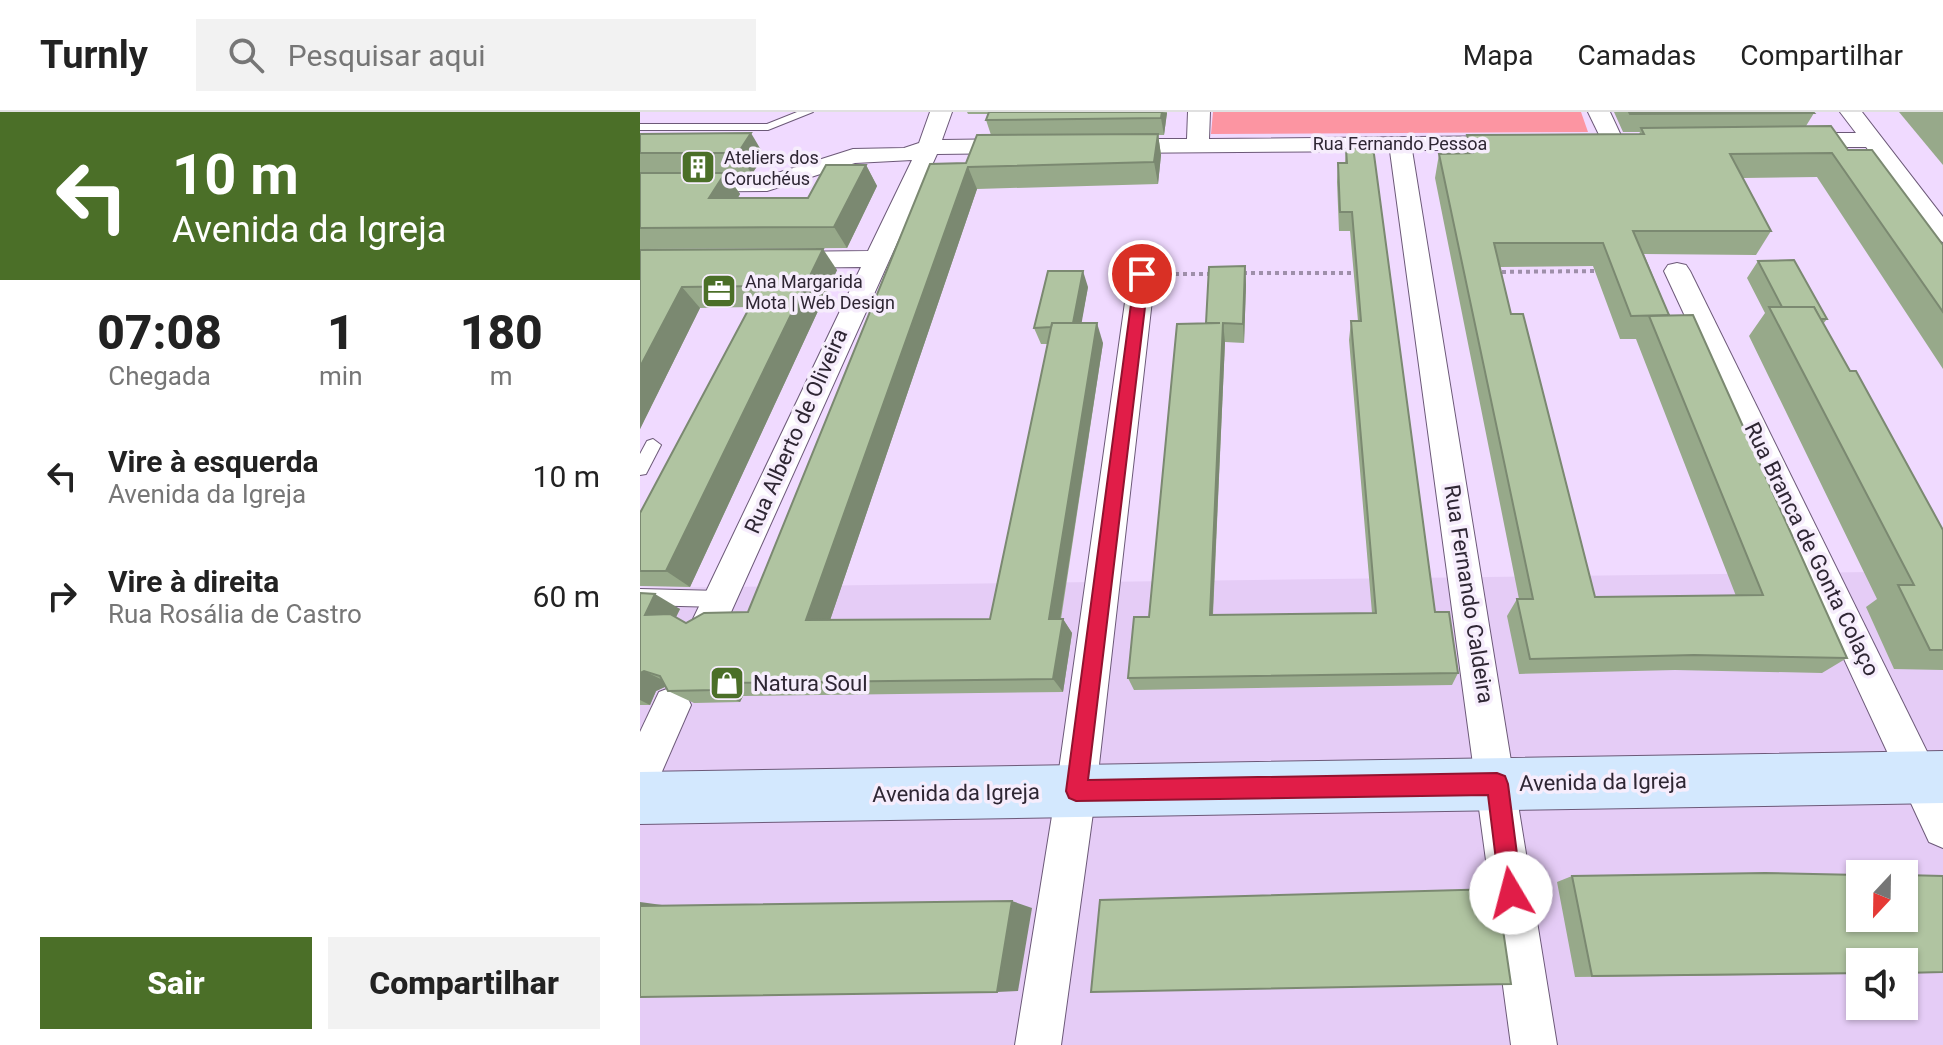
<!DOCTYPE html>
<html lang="pt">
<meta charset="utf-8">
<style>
:root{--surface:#fff;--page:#f2f2f2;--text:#222;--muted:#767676;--line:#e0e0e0;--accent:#4b6f28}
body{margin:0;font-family:Roboto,sans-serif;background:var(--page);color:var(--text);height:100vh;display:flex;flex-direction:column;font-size:30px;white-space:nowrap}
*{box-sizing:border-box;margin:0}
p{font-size:26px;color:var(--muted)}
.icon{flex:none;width:44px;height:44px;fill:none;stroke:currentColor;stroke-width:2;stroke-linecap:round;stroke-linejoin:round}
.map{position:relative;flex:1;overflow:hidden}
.drawer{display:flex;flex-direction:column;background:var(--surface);width:640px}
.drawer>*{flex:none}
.hud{background:#4b6f28;color:#fff;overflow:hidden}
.needle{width:52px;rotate:202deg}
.buttons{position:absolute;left:1206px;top:748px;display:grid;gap:16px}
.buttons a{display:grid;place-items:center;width:72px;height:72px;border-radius:0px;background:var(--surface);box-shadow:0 2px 6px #0004;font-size:40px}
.pin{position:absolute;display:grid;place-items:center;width:68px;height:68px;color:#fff;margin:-34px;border:4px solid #fff;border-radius:50%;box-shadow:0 2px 8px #0007}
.me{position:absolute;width:88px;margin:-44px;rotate:352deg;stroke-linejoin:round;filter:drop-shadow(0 0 6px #0008)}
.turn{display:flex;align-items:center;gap:28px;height:168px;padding:0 40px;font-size:36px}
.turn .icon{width:104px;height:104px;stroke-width:2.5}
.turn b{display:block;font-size:56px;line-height:68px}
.eta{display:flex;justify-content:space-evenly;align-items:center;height:136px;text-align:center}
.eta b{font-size:48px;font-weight:800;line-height:56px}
.button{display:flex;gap:16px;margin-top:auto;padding:16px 40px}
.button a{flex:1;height:92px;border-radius:0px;background:var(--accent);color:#fff;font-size:32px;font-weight:800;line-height:92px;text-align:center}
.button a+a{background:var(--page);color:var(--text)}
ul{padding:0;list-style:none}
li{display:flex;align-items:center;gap:24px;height:120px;padding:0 40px}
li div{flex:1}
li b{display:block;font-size:30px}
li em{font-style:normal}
header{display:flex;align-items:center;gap:48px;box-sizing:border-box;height:112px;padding:0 40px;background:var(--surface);border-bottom:2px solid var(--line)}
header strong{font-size:38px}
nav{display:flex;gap:44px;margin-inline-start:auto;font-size:28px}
.search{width:560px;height:72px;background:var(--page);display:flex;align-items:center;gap:20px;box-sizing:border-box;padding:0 28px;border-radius:0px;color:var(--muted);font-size:30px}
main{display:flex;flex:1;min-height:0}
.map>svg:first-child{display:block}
.built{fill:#e5ccf6;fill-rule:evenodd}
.green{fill:#fc95a2}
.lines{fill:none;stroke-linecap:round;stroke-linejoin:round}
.lane-casing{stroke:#6c5978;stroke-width:2}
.street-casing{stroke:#6c5978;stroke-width:2}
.secondary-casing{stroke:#6c5978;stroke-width:2}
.path{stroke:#9f8faa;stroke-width:4;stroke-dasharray:4 4;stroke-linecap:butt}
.lane{fill:#fff;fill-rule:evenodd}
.street{fill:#fff;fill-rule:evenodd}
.secondary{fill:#d3e8fe;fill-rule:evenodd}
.wall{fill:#97a98a;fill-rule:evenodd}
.shaded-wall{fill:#7b8971}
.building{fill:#b0c4a1;stroke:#7b8971;stroke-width:2}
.route{fill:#e11d48;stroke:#92132f;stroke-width:2}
.labels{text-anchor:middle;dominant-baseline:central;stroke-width:7;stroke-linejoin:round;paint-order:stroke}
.far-street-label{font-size:18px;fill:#2e2633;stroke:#f6edfc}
.far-poi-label{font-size:18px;fill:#2e2633;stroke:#f6edfc;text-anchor:start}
.street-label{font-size:22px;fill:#2e2633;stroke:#f6edfc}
.poi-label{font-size:22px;fill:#2e2633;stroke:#f6edfc;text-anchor:start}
</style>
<header>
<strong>Turnly</strong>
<div class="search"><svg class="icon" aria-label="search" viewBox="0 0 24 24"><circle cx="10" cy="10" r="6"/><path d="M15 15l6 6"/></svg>Pesquisar aqui</div>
<nav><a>Mapa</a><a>Camadas</a><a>Compartilhar</a></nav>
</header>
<main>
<section class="drawer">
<div class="hud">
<div class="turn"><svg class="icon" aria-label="left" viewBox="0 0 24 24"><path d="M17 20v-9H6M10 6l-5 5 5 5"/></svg><div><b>10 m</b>Avenida da Igreja</div></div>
</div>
<div class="eta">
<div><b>07:08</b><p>Chegada</p></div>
<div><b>1</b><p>min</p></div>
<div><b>180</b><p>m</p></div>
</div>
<ul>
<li><svg class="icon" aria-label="left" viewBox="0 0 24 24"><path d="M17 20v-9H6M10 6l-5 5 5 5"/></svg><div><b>Vire à esquerda</b><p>Avenida da Igreja</p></div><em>10 m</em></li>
<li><svg class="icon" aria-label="right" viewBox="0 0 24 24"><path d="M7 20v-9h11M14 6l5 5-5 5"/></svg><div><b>Vire à direita</b><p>Rua Rosália de Castro</p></div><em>60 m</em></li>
</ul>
<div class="button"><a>Sair</a><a>Compartilhar</a></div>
</section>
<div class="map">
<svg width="1303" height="933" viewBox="0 0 1303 933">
<rect width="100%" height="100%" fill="#f0daff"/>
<!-- built -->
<path class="built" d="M1303,459v474h-1303v-457zM1220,762h44v44h-44zM1220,850h44v44h-44z"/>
<!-- green -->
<polygon class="green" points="573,0 941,0 948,20 571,22"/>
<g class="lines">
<!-- lane casing -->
<g class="lane-casing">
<g id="lane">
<polygon points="157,0 173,0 128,18 0,18 0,12 127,12"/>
<polygon points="13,327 21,333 6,362 0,363 0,342 7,329"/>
<polygon points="0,477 80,479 86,481 89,487 86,493 80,495 0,493"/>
</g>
</g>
<!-- street casing -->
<g class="street-casing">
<g id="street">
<polygon points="290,0 312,0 302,28 380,27 391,34 380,41 297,42 83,518 71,523 59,518 53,507 221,155 142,156 133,154 129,148 133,142 142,140 228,139 272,48 215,51 127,79 0,80 0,66 125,65 213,37 264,36 279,31"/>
<polygon points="548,0 570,0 569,27 872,24 883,31 872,38 772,38 917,933 871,933 750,39 472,41 461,34 472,27 547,27"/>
<polygon points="948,0 970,0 984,30 981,35 965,35"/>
<polygon points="1200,0 1222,0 1303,105 1303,130 1294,127 1226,35 1156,35 1145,28 1156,21 1216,21"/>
<polygon points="1037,151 1046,153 1050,159 1303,672 1303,736 1289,730 1024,159 1028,153"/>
<polygon points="502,154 511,156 515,162 456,679 421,933 375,933 416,679 489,162 493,156"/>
<polygon points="32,575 45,580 51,593 14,678 0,684 0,620 19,580"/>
</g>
</g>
<!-- secondary casing -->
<g class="secondary-casing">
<polygon id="secondary" points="1303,639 1303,691 0,712 0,660"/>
</g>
<!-- path -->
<g class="path">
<polyline points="854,160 960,159"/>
<polyline points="603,161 721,161"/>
<polyline points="535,162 573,162"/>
</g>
<!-- lane -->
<use href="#lane" class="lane"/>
<!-- street -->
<use href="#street" class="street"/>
<!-- secondary -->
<use href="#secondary" class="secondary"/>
</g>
<!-- wall -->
<g class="wall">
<polygon points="327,0 527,0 524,23 518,23 521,43 518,72 337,77 190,508 350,507 408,232 401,232 394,216 448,175 441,211 463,231 421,507 423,507 432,521 423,580 103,584 100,590 54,591 28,579 25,575 16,579 10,593 0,593 0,481 40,497 36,505 46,511 108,500 326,51 351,23 346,8 348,2 328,2"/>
<path d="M974,0h199l1,1 -8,13 42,24 95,95v124l-126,-192 -74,1 28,53 -15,24 -112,-1 25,61 178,343 -25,15 -147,-3 -156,4 -12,-58 10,-17h2l-84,-421 4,-24h24l4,-19 172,-1 1,-2h-17zM953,154l27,73h16l100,257 -141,1 -84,-283 -11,-47z"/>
<polygon points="1259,0 1303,0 1303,53"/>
<polygon points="0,22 124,43 112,62 86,62 100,82 98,86 168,86 226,53 237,74 207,136 0,137"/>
<polygon points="706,37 795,500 818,561 812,573 494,578 488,566 509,505 567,211 605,154 606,173 604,231 585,230 573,503 732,501 709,228 711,209 718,209 710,119 699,119 697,70 698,51 705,51"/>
<polygon points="0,138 197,158 50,475 0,474 0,401 110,195 60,196 0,317"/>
<polygon points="1118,149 1187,207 1183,212 1303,418 1303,558 1254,557 1226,495 1237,487 1109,224 1125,201 1107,166"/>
<polygon points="932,764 1303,764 1303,861 1264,861 1264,850 1220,850 1220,862 935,865 917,770"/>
</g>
<!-- shaded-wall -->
<g class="shaded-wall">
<polygon points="522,0 527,1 524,23 521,6"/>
<polygon points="111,21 124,43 112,62 98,41"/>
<polygon points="518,22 521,43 518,72 514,50"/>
<polygon points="226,53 237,74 207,136 194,115"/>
<polygon points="328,55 337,77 185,523 166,508"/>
<polygon points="85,61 100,82 84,107 69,86"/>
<polygon points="183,137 197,158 50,475 26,459"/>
<polygon points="605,154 606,173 604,231 603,212"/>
<polygon points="443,159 448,175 438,231 432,215"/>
<polygon points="42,175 60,196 0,317 0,255"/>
<polygon points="457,211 463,231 418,521 409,507"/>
<polygon points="583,211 585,230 572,517 570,503"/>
<polygon points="15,482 40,497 30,517 5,503"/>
<polygon points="423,507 432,521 423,580 413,567"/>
<polygon points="4,559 31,572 16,579 10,593 0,588 0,561"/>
<polygon points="79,571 103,584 100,590 76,578"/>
<polygon points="372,789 392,796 378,879 357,880"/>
<polygon points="0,790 22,793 0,797"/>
</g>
<!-- building -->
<g class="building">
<polygon points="349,0 522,0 521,6 346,8"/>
<polygon points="989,0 1173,0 1174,1 990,2"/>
<polygon points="1191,14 1208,38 1232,38 1303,133 1303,200 1192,41 1090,42 1131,119 993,119 1029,203 991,204 963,131 854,131 871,202 883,202 955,485 1123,483 1009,204 1053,203 1207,546 1054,543 890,547 877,487 893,487 799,42 833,41 827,23 1004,22 1001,16"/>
<polygon points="111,21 98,41 0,41 0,22"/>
<polygon points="518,22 514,50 328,55 166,508 350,507 412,211 457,211 409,507 423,507 413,567 79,571 76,578 28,579 20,564 4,559 0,561 0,481 15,482 5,503 30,502 46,511 64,501 108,500 290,52 326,51 337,23"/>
<polygon points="733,35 795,500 809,500 818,561 488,566 494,505 509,505 537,212 580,211 566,211 569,155 605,154 603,212 583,211 570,503 736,501 711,209 721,209 712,100 700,100 698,51 707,51 706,37"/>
<polygon points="186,53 226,53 194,115 0,116 0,61 85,61 69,86 168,86"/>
<polygon points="183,137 26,459 0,459 0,401 121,174 42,175 0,255 0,138"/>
<polygon points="1154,148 1187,207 1180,207 1174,195 1142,195 1118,149"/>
<polygon points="408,159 443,159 433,211 412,211 411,215 394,216"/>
<polygon points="1129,195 1174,195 1210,259 1216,259 1303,418 1303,538 1290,538 1258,473 1274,473"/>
<polygon points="1125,761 1220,763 1220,806 1264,806 1264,763 1303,764 1303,860 1264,861 1264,850 1220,850 1220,861 952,864 932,764"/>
<polygon points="857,777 871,872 451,880 460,788"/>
<polygon points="372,789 357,880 0,885 0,794"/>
</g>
<!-- route -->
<polygon class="route" points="502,158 509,162 448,668 857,661 865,664 868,672 882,781 879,789 871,793 863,789 860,781 848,683 436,689 429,686 426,679 495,162"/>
<!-- icons -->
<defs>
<g id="building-square" transform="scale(1.8)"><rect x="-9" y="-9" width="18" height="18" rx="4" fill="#4b6f28" stroke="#f6edfc"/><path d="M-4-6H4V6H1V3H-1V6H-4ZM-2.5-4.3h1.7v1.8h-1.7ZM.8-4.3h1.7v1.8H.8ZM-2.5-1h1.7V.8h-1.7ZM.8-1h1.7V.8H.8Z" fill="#fff"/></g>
<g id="office-square" transform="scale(1.8)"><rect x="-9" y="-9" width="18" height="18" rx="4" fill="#4b6f28" stroke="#f6edfc"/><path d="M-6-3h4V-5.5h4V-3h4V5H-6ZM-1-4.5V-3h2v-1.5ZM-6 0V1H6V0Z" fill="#fff"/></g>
<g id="shop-square" transform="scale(1.8)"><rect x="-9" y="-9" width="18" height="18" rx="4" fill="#4b6f28" stroke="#f6edfc"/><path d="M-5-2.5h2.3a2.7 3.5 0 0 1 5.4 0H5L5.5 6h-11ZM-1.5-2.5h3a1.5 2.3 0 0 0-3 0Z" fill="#fff"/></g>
</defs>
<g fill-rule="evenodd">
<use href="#building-square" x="58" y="55"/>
<use href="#office-square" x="79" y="179"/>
<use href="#shop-square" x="87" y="571"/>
</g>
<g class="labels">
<!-- far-street labels -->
<g class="far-street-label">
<text x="760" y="31">Rua Fernando Pessoa</text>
</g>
<!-- far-poi labels -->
<g class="far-poi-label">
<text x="84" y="45">Ateliers dos<tspan x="84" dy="21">Coruchéus</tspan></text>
<text x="105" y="169">Ana Margarida<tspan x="105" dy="21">Mota | Web Design</tspan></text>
</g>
<!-- street labels -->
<g class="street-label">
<text transform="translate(156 319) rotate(-66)">Rua Alberto de Oliveira</text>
<text transform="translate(1172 437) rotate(64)">Rua Branca de Gonta Colaço</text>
<text transform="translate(829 482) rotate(81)">Rua Fernando Caldeira</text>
<text transform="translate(963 670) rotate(-1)">Avenida da Igreja</text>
<text transform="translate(316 681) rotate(-1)">Avenida da Igreja</text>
</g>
<!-- poi labels -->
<g class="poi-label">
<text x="113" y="571">Natura Soul</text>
</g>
</g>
</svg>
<div class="buttons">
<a><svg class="needle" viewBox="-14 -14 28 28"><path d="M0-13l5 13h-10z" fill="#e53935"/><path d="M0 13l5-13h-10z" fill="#767676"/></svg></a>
<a><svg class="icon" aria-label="sound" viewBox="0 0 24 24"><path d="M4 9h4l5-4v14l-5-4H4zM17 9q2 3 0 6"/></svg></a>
</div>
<div class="pin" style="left:502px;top:162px;background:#d93025"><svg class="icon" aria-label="arrive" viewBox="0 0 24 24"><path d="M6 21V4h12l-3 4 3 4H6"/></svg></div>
<svg class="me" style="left:871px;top:781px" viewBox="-20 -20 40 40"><circle r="19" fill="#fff"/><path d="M0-13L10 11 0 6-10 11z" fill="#e11d48"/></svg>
</div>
</main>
